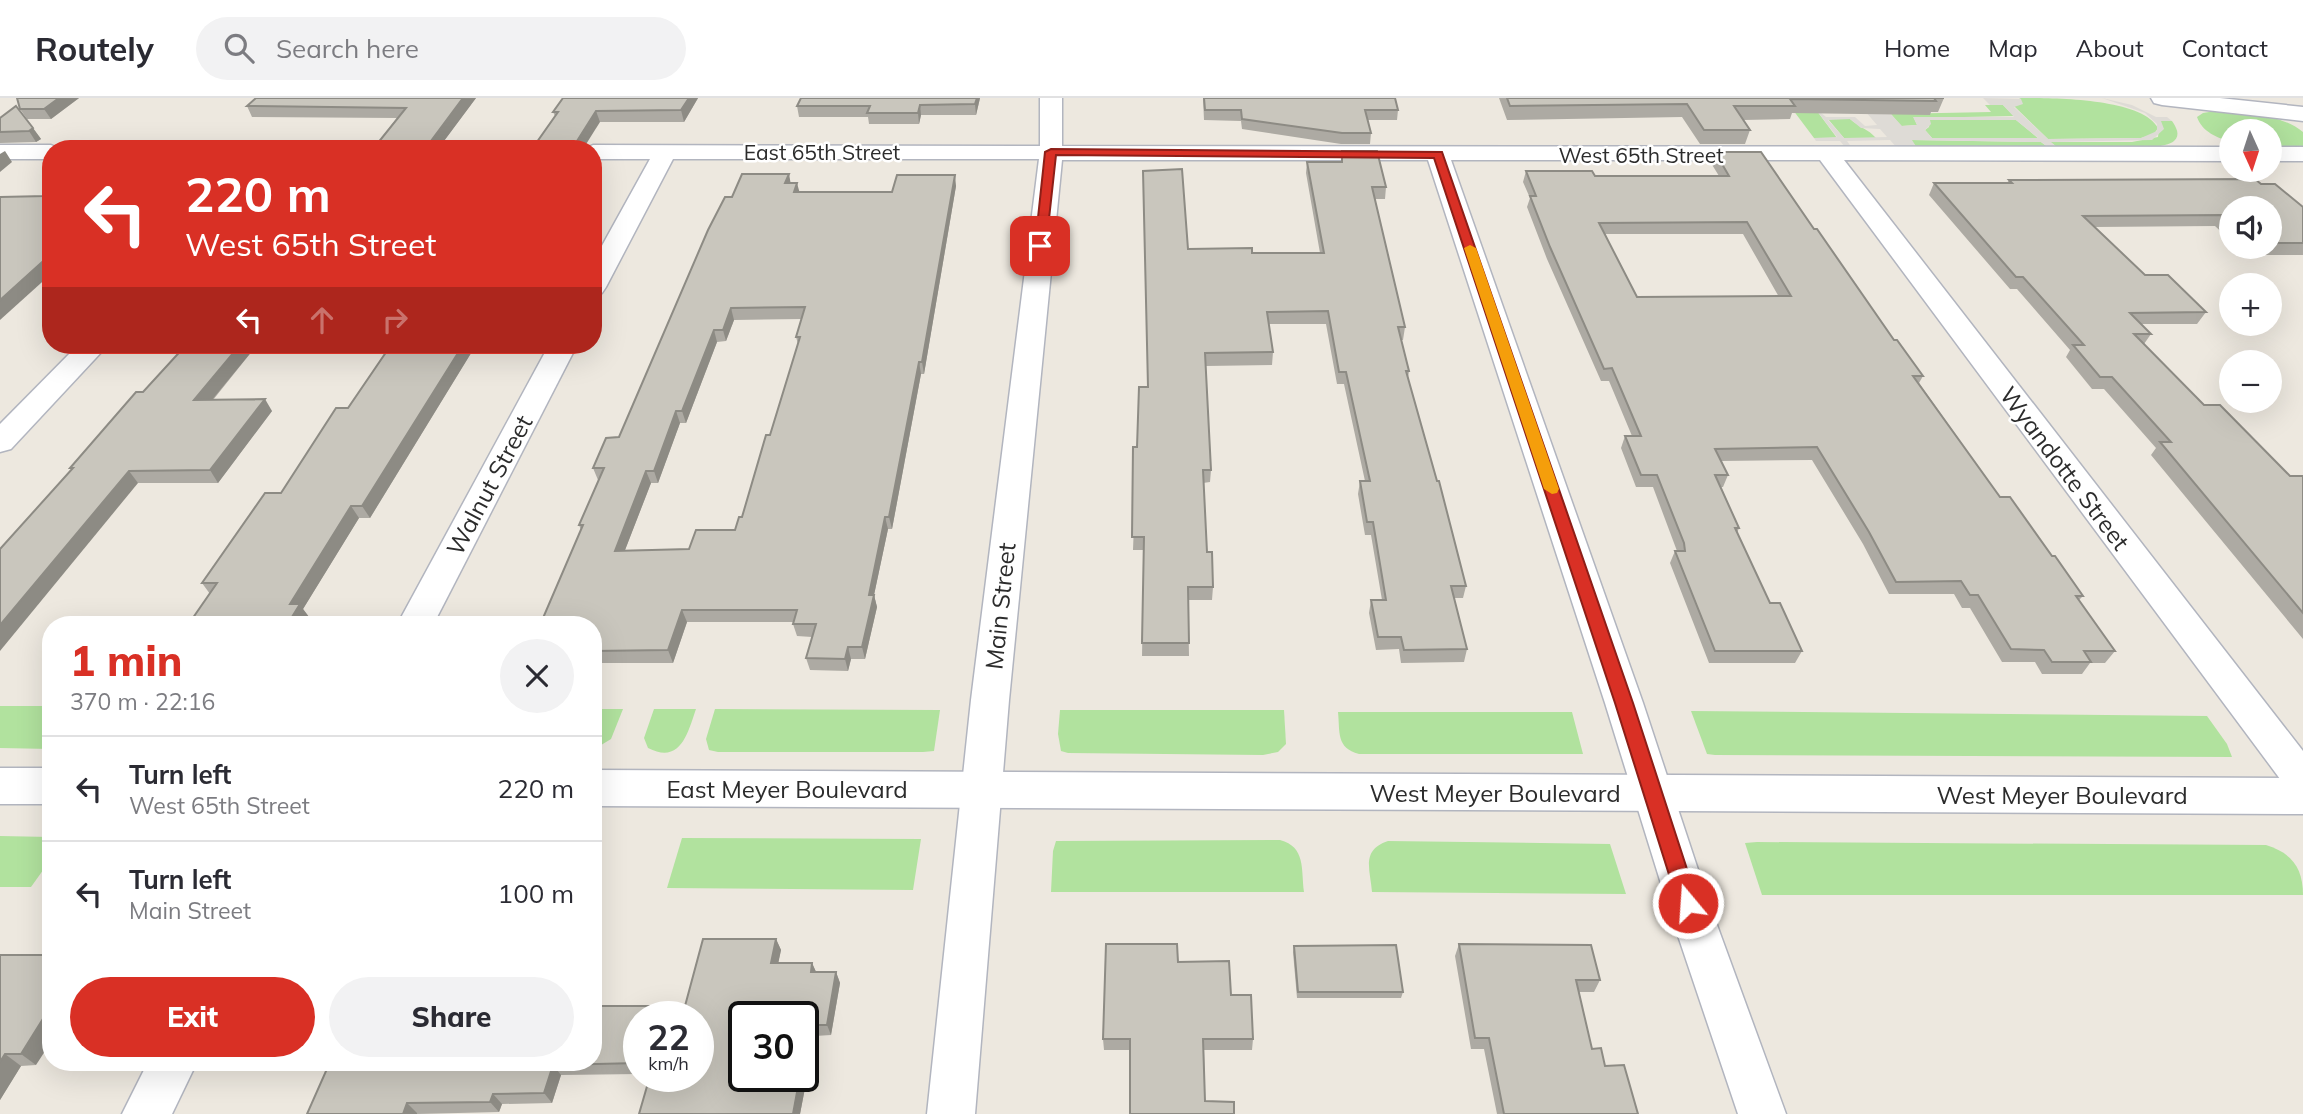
<!DOCTYPE html>
<meta charset="utf-8">
<style>
:root{--surface:#fff;--page:#f2f2f3;--text:#2b2b33;--muted:#7c7c81;--line:#e1e1e2;--accent:#d93025}
body{margin:0;font-family:Mulish,sans-serif;background:var(--page);color:var(--text);height:100vh;display:flex;flex-direction:column;font-size:26px;white-space:nowrap}
*{box-sizing:border-box;margin:0}
p{font-size:23px;color:var(--muted)}
.icon{flex:none;width:38px;height:38px;fill:none;stroke:currentColor;stroke-width:2;stroke-linecap:round;stroke-linejoin:round}
.map{position:relative;flex:1;overflow:hidden}
.side{position:absolute;left:42px;top:518px;width:560px;height:455px;display:flex;flex-direction:column;background:var(--surface);border-radius:28px;box-shadow:0 7px 28px #0002}
.side>*{flex:none}
.hud{position:absolute;left:42px;top:42px;width:560px;height:214px;border-radius:28px;box-shadow:0 7px 28px #0002;background:#d93025;color:#fff;overflow:hidden}
.needle{width:46px;rotate:177deg}
.controls{position:absolute;left:2219px;top:21px;display:grid;gap:14px}
.controls a{display:grid;place-items:center;width:63px;height:63px;border-radius:50%;background:var(--surface);box-shadow:0 7px 28px #0002;font-size:35px}
.speed{position:absolute;left:623px;top:903px;display:flex;gap:14px;font-size:35px;font-weight:700;text-align:center}
.speed>*{display:grid;place-content:center;width:91px;height:91px;border-radius:50%;background:var(--surface);box-shadow:0 7px 28px #0002;line-height:1}
.speed small{font-size:18px;font-weight:400}
.speed .limit{border:4px solid #111;border-radius:10px;background:#fff;color:#111}
.pin{position:absolute;display:grid;place-items:center;width:60px;height:60px;color:#fff;margin:-30px;border-radius:14px;box-shadow:0 4px 10px #0006}
.me{position:absolute;width:77px;margin:-38px;rotate:342deg;stroke-linejoin:round;filter:drop-shadow(0 0 5px #0008)}
.turn{display:flex;align-items:center;gap:24px;height:147px;padding:0 28px;font-size:32px}
.turn .icon{width:91px;height:91px;stroke-width:2.5}
.turn b{display:block;font-size:49px;line-height:60px}
.lanes{display:flex;align-items:center;height:66px;padding:0 28px;background:#0003;justify-content:center;gap:35px;direction:ltr}
.lanes .off{opacity:.35}
.round{display:grid;place-items:center;flex:none;width:74px;height:74px;border-radius:37px;background:var(--page)}
.head{display:flex;align-items:center;justify-content:space-between;height:119px;padding:0 28px}
h1{font-size:42px;font-weight:800;line-height:52px;color:var(--accent)}
.cta{display:flex;gap:14px;margin-top:auto;padding:14px 28px}
.cta a{flex:1;height:80px;border-radius:42px;background:var(--accent);color:#fff;font-size:28px;font-weight:800;line-height:80px;text-align:center}
.cta a+a{background:var(--page);color:var(--text)}
ul{padding:0;list-style:none}
li{display:flex;align-items:center;gap:21px;height:105px;padding:0 28px;border-top:2px solid var(--line)}
li div{flex:1}
li b{display:block;font-size:26px}
li em{font-style:normal}
header{display:flex;align-items:center;gap:42px;box-sizing:border-box;height:98px;padding:0 35px;background:var(--surface);border-bottom:2px solid var(--line)}
header strong{font-size:33px}
nav{display:flex;gap:38px;margin-inline-start:auto;font-size:24px}
.search{width:490px;height:63px;background:var(--page);display:flex;align-items:center;gap:18px;box-sizing:border-box;padding:0 24px;border-radius:38px;color:var(--muted);font-size:26px}
.map>svg:first-child{display:block}
.green{fill:#b1e29e}
.plaza{fill:#dedbd6;fill-rule:evenodd}
.lines{fill:none;stroke-linecap:round;stroke-linejoin:round}
.minor-casing{stroke:#b2b5bf;stroke-width:3}
.secondary-casing{stroke:#b2b5bf;stroke-width:3}
.minor{fill:#fff;fill-rule:evenodd}
.secondary{fill:#fff;fill-rule:evenodd}
.wall{fill:#adaaa3;fill-rule:evenodd}
.shaded-wall{fill:#8d8b84}
.building{fill:#c9c6bd;stroke:#8d8b84;stroke-width:2;fill-rule:evenodd}
.route{fill:#d93025;stroke:#8d1f18;stroke-width:2}
.slow{fill:#f59e0b}
.labels{text-anchor:middle;dominant-baseline:central;stroke-width:5;stroke-linejoin:round;paint-order:stroke}
.far-street-label{font-size:21px;fill:#2c2c2c;stroke:#fff}
.street-label{font-size:24px;fill:#2c2c2c;stroke:#fff}
</style>
<header>
<strong>Routely</strong>
<div class="search"><svg class="icon" aria-label="search" viewBox="0 0 24 24"><circle cx="10" cy="10" r="6"/><path d="M15 15l6 6"/></svg>Search here</div>
<nav><a>Home</a><a>Map</a><a>About</a><a>Contact</a></nav>
</header>
<div class="map">
<svg width="2303" height="1016" viewBox="0 0 2303 1016">
<rect width="100%" height="100%" fill="#ede8df"/>
<!-- green -->
<g class="green">
<polygon points="1784,0 1814,9 1837,40 1814,40"/>
<path d="M2019,0c34,0 123,0 139,30l-4,6 -13,4 -93,1 -34,-33 7,-7z"/>
<polygon points="1985,7 2003,7 2014,18 1914,20 1917,27 1901,28 1891,16 1991,14"/>
<path d="M2215,13c29,2 64,2 88,21v15l-33,2v-18h-39v11c-13,-4 -29,-10 -34,-25l6,-4z"/>
<path d="M1828,21h22c9,8 18,10 26,19h-32z"/>
<polygon points="1930,22 2016,22 2039,41 1932,40 1925,32 1929,29"/>
<path d="M2160,23h12c4,6 9,14 2,20 -14,12 -95,7 -116,7l-8,-6h82l26,-5z"/>
<polygon points="1911,42 2041,44 2049,50 1917,50"/>
<polygon points="0,608 51,608 51,651 0,650"/>
<polygon points="593,611 623,611 611,641 593,652"/>
<path d="M654,611h42c-8,23 -15,56 -48,39l-4,-10z"/>
<polygon points="715,611 940,612 934,653 923,654 718,654 709,652 706,641"/>
<polygon points="1060,612 1284,612 1286,646 1278,654 1263,657 1068,655 1061,653 1058,636"/>
<polygon points="1691,613 2207,618 2227,646 2232,659 1715,657 1707,656"/>
<path d="M1338,614h234l11,42h-224c-23,-6 -19,-22 -21,-42z"/>
<polygon points="0,738 51,739 51,761 31,789 0,789"/>
<polygon points="682,740 921,741 913,792 667,790"/>
<path d="M1280,742c26,7 21,29 24,52h-253l2,-41 3,-10z"/>
<path d="M1388,743l222,3 16,50 -254,-2c-2,-23 -11,-42 16,-51z"/>
<path d="M1757,744l509,3c26,8 37,23 37,50h-541l-17,-52z"/>
</g>
<!-- plaza -->
<path class="plaza" d="M1983,0l38,1 2,5 -9,3 34,32 93,-1 16,-7v-7l-12,-11 -43,-15 30,7 24,12h11l5,4h-11l3,8 -12,11 -101,2 7,6h-9l-8,-6 -129,-2 5,8h-20l-7,-8 -43,1 5,7 -7,-1 -5,-6h-24l-2,-3 23,-1 -23,-30 12,10h29l10,9 12,-1 -12,-14h23l14,15 15,-1 -4,-8h101l-11,-12h-13zM1850,21l11,9 19,1 7,8 -43,1 -16,-18zM1930,22h86l22,18h-106l-7,-8 6,-6z"/>
<g class="lines">
<!-- minor casing -->
<g class="minor-casing">
<g id="minor">
<polygon points="1040,0 1062,0 1062,48 2231,49 2231,63 1844,62 2303,653 2303,698 2289,693 1820,62 1451,62 1643,605 1709,805 1786,1016 1738,1016 1667,805 1605,605 1428,62 1062,62 1009,602 975,1016 927,1016 971,602 1039,61 673,61 606,189 602,195 593,197 593,164 650,61 593,61 593,51 584,51 593,47 1040,48"/>
<polygon points="2151,0 2220,0 2303,9 2303,23 2162,7 2154,5"/>
<polygon points="0,47 51,47 60,51 51,51 51,61 0,61"/>
<rect x="2270" y="49" width="33" height="14"/>
<polygon points="78,247 108,247 11,351 0,354 0,326"/>
<polygon points="549,247 577,247 433,527 397,527"/>
<polygon points="148,964 197,964 172,1016 122,1016"/>
</g>
</g>
<!-- secondary casing -->
<g class="secondary-casing">
<g id="secondary">
<rect x="0" y="670" width="51" height="36"/>
<polygon points="593,672 2303,680 2303,716 593,708"/>
</g>
</g>
<!-- minor -->
<use href="#minor" class="minor"/>
<!-- secondary -->
<use href="#secondary" class="secondary"/>
</g>
<!-- wall -->
<g class="wall">
<polygon points="17,0 79,0 51,21 27,21 20,11"/>
<polygon points="256,0 476,0 438,51 373,51 397,20 252,19 247,8"/>
<polygon points="698,0 684,24 600,24 555,18 553,14"/>
<polygon points="980,0 976,17 921,17 919,26 869,26 868,19 799,19 797,8"/>
<polygon points="1203,0 1395,0 1398,12 1397,22 1368,22 1371,35 1370,46 1341,46 1242,31 1241,23 1204,22"/>
<polygon points="1499,0 1944,0 1938,14 1931,14 1930,17 1792,15 1790,21 1743,22 1750,32 1745,46 1700,46 1682,19 1507,22"/>
<polygon points="16,8 41,41 36,44 0,45 0,20"/>
<path d="M1715,54l99,77 80,111 29,36 -4,7 81,114 52,59 31,40 -4,4 36,51 -10,12h-15l-8,11h-40l-7,-12h-33l-32,-54h-8l-8,-14h-65l-26,-50 -51,-84 -91,1 7,14 -5,12h-2l18,41 -2,5 33,70 32,48 -7,12h-86l-39,-100 5,-12h2l-24,-64h-17l-15,-39 4,-12h7l-23,-55h-8l-54,-122 -20,-52 3,-9 -7,-16 3,-11 69,5h124l-8,-13zM1605,136h138l36,63h-142z"/>
<polygon points="1307,64 1386,89 1385,101 1375,101 1405,229 1403,242 1401,242 1409,273 1408,280 1466,488 1463,500 1454,500 1467,551 1464,564 1401,565 1399,551 1376,552 1369,515 1371,502 1382,502 1371,437 1365,437 1358,396 1360,383 1365,383 1344,286 1337,286 1326,226 1269,226 1273,254 1272,267 1206,268 1211,372 1210,384 1203,385 1207,454 1213,489 1212,502 1188,502 1189,558 1142,558 1144,452 1133,452 1137,349 1148,289 1188,151 1252,155 1320,155 1306,75"/>
<polygon points="2009,82 2261,86 2303,109 2303,157 2247,157 2238,149 2270,149 2270,110 2231,110 2231,143 2215,128 2095,129 2145,177 2206,214 2197,226 2141,226 2151,236 2144,246 2204,307 2290,378 2303,378 2303,541 2151,357 2156,350 2104,291 2092,291 2066,259 2070,252 2017,191 2010,191 1929,97 1934,85 2007,85"/>
<path d="M791,85l8,9h93l64,-6 -32,188h-3l-29,155h-4l-14,66 3,12 -12,52h-14l-3,12 -38,-1 -4,-12 6,-21 -15,-1 -4,-12 1,-2h-107l-14,41h-80v-38l-12,-95 -2,-5 20,-45h-1l-5,-12 26,-31 113,-240zM802,221l-6,18 2,7 -28,91 -28,82 -7,13 -46,19 -64,1 26,-67h7l22,-60h6l31,-81 9,-1 8,-21z"/>
<polygon points="186,247 257,247 213,302 272,313 218,385 138,385 72,371 70,370 143,294"/>
<polygon points="375,247 476,247 370,420 359,420 303,511 309,519 210,496 202,485 281,395 348,310 386,254 379,254"/>
<path d="M703,841h73l5,11 -3,13h34l4,9h20l4,11 -9,52 -16,1 -15,78h-161l11,-38h48v-59h-59v57l-78,1 -9,28 -50,1 -3,8 -82,2h-110l23,-52h263v-56h92zM744,919h59v59h-59z"/>
<polygon points="1459,846 1600,882 1594,894 1579,894 1592,951 1605,968 1638,1016 1497,1016 1484,951 1471,951 1455,858"/>
<polygon points="1294,848 1403,894 1401,900 1297,900 1293,854"/>
<polygon points="0,857 36,967 21,968 0,1002"/>
<polygon points="1178,864 1231,897 1253,941 1252,952 1204,952 1205,1003 1130,1016 1130,952 1104,952 1103,941"/>
</g>
<!-- shaded-wall -->
<g class="shaded-wall">
<polygon points="59,0 79,0 51,21 44,11"/>
<polygon points="463,0 476,0 438,51 425,51"/>
<polygon points="689,0 698,0 684,24 681,12"/>
<polygon points="977,0 980,0 976,17 975,6"/>
<polygon points="920,7 921,17 919,26 918,15"/>
<polygon points="596,13 600,24 583,51 572,51"/>
<polygon points="33,30 41,41 36,44 29,33"/>
<polygon points="5,53 12,64 0,74 0,56"/>
<polygon points="789,76 791,87 785,85"/>
<polygon points="955,77 956,88 924,276 922,264"/>
<polygon points="797,85 800,96 794,94"/>
<polygon points="51,156 51,176 0,222 0,202"/>
<polygon points="731,210 734,222 726,243 723,232"/>
<polygon points="714,232 717,244 686,325 682,313"/>
<polygon points="240,247 257,247 202,314 194,302"/>
<polygon points="463,247 476,247 370,420 362,408"/>
<polygon points="919,264 921,276 892,431 889,419"/>
<polygon points="265,301 272,313 218,385 210,372"/>
<polygon points="676,313 680,325 658,385 654,373"/>
<polygon points="129,373 138,385 0,553 0,527"/>
<polygon points="646,373 651,385 620,465 615,453"/>
<polygon points="351,408 359,420 303,511 309,519 304,527 287,527 290,506"/>
<polygon points="885,419 888,431 874,497 877,509 865,561 862,549 869,497"/>
<polygon points="682,512 687,524 673,565 668,552"/>
<polygon points="848,549 851,561 848,573 845,561"/>
<polygon points="776,841 781,852 776,876 771,865"/>
<polygon points="812,865 817,876 811,874"/>
<polygon points="836,874 840,885 831,937 827,927"/>
<polygon points="51,908 51,944 36,967 21,956"/>
<polygon points="811,927 815,938 800,1016 793,1016 800,978 803,978 803,965"/>
<polygon points="5,956 21,968 0,1002 0,964"/>
<polygon points="553,967 561,977 552,1005 544,995"/>
<polygon points="493,996 502,1006 499,1014 490,1004"/>
<polygon points="407,1005 417,1015 417,1016 403,1016"/>
</g>
<!-- building -->
<g class="building">
<polygon points="17,0 59,0 44,11 20,11"/>
<polygon points="256,0 463,0 425,51 373,51 406,10 247,8"/>
<polygon points="563,0 689,0 681,12 596,13 572,51 532,51 558,14 553,14"/>
<polygon points="801,0 977,0 975,6 920,7 918,15 867,15 870,8 797,8"/>
<polygon points="1204,0 1395,0 1398,12 1365,12 1371,35 1342,35 1242,21 1241,12 1205,12"/>
<polygon points="1507,0 1944,0 1934,0 1936,3 1790,1 1795,8 1734,8 1750,32 1704,32 1687,6 1510,8"/>
<polygon points="16,8 33,30 29,33 0,34 0,20"/>
<polygon points="1342,53 1377,53 1386,89 1372,89 1405,229 1398,229 1409,273 1406,273 1437,383 1439,383 1466,488 1451,488 1467,551 1404,552 1401,539 1378,539 1371,502 1386,502 1373,424 1367,424 1360,383 1370,383 1346,274 1339,274 1328,213 1267,214 1273,254 1205,255 1211,372 1203,372 1207,454 1212,454 1213,489 1188,489 1189,545 1142,545 1144,439 1132,439 1133,349 1137,349 1139,289 1148,289 1143,73 1182,71 1188,151 1252,150 1252,155 1324,155 1307,64 1342,64"/>
<path d="M1715,54h46l53,77h3l77,111h3l26,36h-10l87,121h10l42,59h3l28,40h-7l39,55h-31l7,11h-39l-8,-12 -33,-1 -33,-54h-8l-9,-14 -65,1 -27,-50 -52,-85 -102,2 13,26h-13l24,53h-4l35,75h10l22,48h-87l-40,-100h10l-1,-8 -27,-68h-16l-16,-39h16l-29,-68 -8,1 -54,-122 -20,-51h6l-10,-25h66l3,5h134zM1747,124l44,74 -154,1 -38,-74z"/>
<path d="M742,76h47l-4,9h12l-3,9h98l5,-17h58l-33,187h-3l-30,155h-4l-16,78h5l-12,52h-14l-3,12 -39,-1 10,-34h-23l4,-14h-115l-14,40 -75,1v-26h-53l43,-100h-4l25,-57h-11l13,-30 13,-1 89,-207 17,-33h7zM805,209l-9,30h4l-30,98h-4l-24,82h-3l-4,13h-39l-7,19 -74,2 31,-80h8l22,-60h6l32,-81h9l8,-22z"/>
<polygon points="2255,81 2261,86 2275,86 2303,109 2303,145 2270,145 2270,110 2231,110 2231,125 2222,117 2083,118 2145,177 2168,177 2206,214 2130,215 2151,236 2134,236 2204,307 2220,307 2290,378 2303,378 2303,515 2160,344 2171,344 2112,279 2100,279 2073,247 2084,247 2023,179 2016,179 1934,85 2012,85 2009,82"/>
<polygon points="51,94 51,156 0,202 0,99 46,98"/>
<polygon points="186,247 240,247 194,302 265,301 210,372 129,373 0,527 0,451 73,370 70,370 136,294 143,294"/>
<polygon points="391,247 463,247 362,408 351,408 290,506 300,506 287,527 188,527 217,485 202,485 265,395 281,395 336,310 348,310"/>
<polygon points="703,841 776,841 771,865 812,865 811,874 836,874 827,927 811,927 803,965 803,919 744,919 744,978 800,978 793,1016 639,1016 650,978 698,978 698,919 639,919 639,965 553,967 544,995 493,996 490,1004 407,1005 403,1016 307,1016 330,964 593,964 593,908 685,908"/>
<polygon points="1106,846 1177,846 1178,864 1229,863 1231,897 1251,897 1253,941 1203,941 1205,1003 1234,1004 1234,1016 1130,1016 1130,941 1103,941"/>
<polygon points="1459,846 1591,847 1600,882 1576,882 1592,951 1601,950 1605,968 1624,967 1638,1016 1504,1016 1489,940 1475,940"/>
<polygon points="1396,847 1403,894 1298,894 1294,848"/>
<polygon points="0,857 51,857 51,908 21,956 5,956 0,964"/>
</g>
<!-- route -->
<polygon class="route" points="1051,51 1442,54 1633,605 1698,805 1695,811 1688,813 1681,811 1678,805 1615,605 1434,60 1056,57 1046,148 1040,151 1035,148 1045,54"/>
<!-- slow -->
<polygon class="slow" points="1470,147 1476,150 1559,391 1557,395 1552,396 1544,391 1464,150"/>
<g class="labels">
<!-- far-street labels -->
<g class="far-street-label">
<text x="822" y="54">East 65th Street</text>
<text x="1641" y="57">West 65th Street</text>
</g>
<!-- street labels -->
<g class="street-label">
<text transform="translate(2065 370) rotate(53)">Wyandotte Street</text>
<text transform="translate(489 387) rotate(-62)">Walnut Street</text>
<text transform="translate(1000 508) rotate(-84)">Main Street</text>
<text x="787" y="691">East Meyer Boulevard</text>
<text x="1495" y="695">West Meyer Boulevard</text>
<text x="2062" y="697">West Meyer Boulevard</text>
</g>
</g>
</svg>
<div class="controls">
<a><svg class="needle" viewBox="-14 -14 28 28"><path d="M0-13l5 13h-10z" fill="#e53935"/><path d="M0 13l5-13h-10z" fill="#7c7c81"/></svg></a>
<a><svg class="icon" aria-label="sound" viewBox="0 0 24 24"><path d="M4 9h4l5-4v14l-5-4H4zM17 9q2 3 0 6"/></svg></a>
<a>+</a>
<a>−</a>
</div>
<div class="speed"><div>22<small>km/h</small></div><div class="limit">30</div></div>
<div class="pin" style="left:1040px;top:148px;background:#d93025"><svg class="icon" aria-label="arrive" viewBox="0 0 24 24"><path d="M6 21V4h12l-3 4 3 4H6"/></svg></div>
<svg class="me" style="left:1688px;top:805px" viewBox="-20 -20 40 40"><circle r="17" fill="#d93025" stroke="#fff" stroke-width="3"/><path d="M0-11L8 9 0 5-8 9z" fill="#fff"/></svg>
<div class="hud">
<div class="turn"><svg class="icon" aria-label="left" viewBox="0 0 24 24"><path d="M17 20v-9H6M10 6l-5 5 5 5"/></svg><div><b>220 m</b>West 65th Street</div></div>
<div class="lanes"><svg class="icon" aria-label="left" viewBox="0 0 24 24"><path d="M17 20v-9H6M10 6l-5 5 5 5"/></svg><svg class="icon off" aria-label="ahead" viewBox="0 0 24 24"><path d="M12 20V5M6 11l6-6 6 6"/></svg><svg class="icon off" aria-label="right" viewBox="0 0 24 24"><path d="M7 20v-9h11M14 6l5 5-5 5"/></svg></div>
</div>
<section class="side">
<div class="head"><div><h1>1 min</h1><p>370 m · 22:16</p></div><a class="round"><svg class="icon" aria-label="close" viewBox="0 0 24 24"><path d="M6 6l12 12M18 6L6 18"/></svg></a></div>
<ul>
<li><svg class="icon" aria-label="left" viewBox="0 0 24 24"><path d="M17 20v-9H6M10 6l-5 5 5 5"/></svg><div><b>Turn left</b><p>West 65th Street</p></div><em>220 m</em></li>
<li><svg class="icon" aria-label="left" viewBox="0 0 24 24"><path d="M17 20v-9H6M10 6l-5 5 5 5"/></svg><div><b>Turn left</b><p>Main Street</p></div><em>100 m</em></li>
</ul>
<div class="cta"><a>Exit</a><a>Share</a></div>
</section>
</div>
